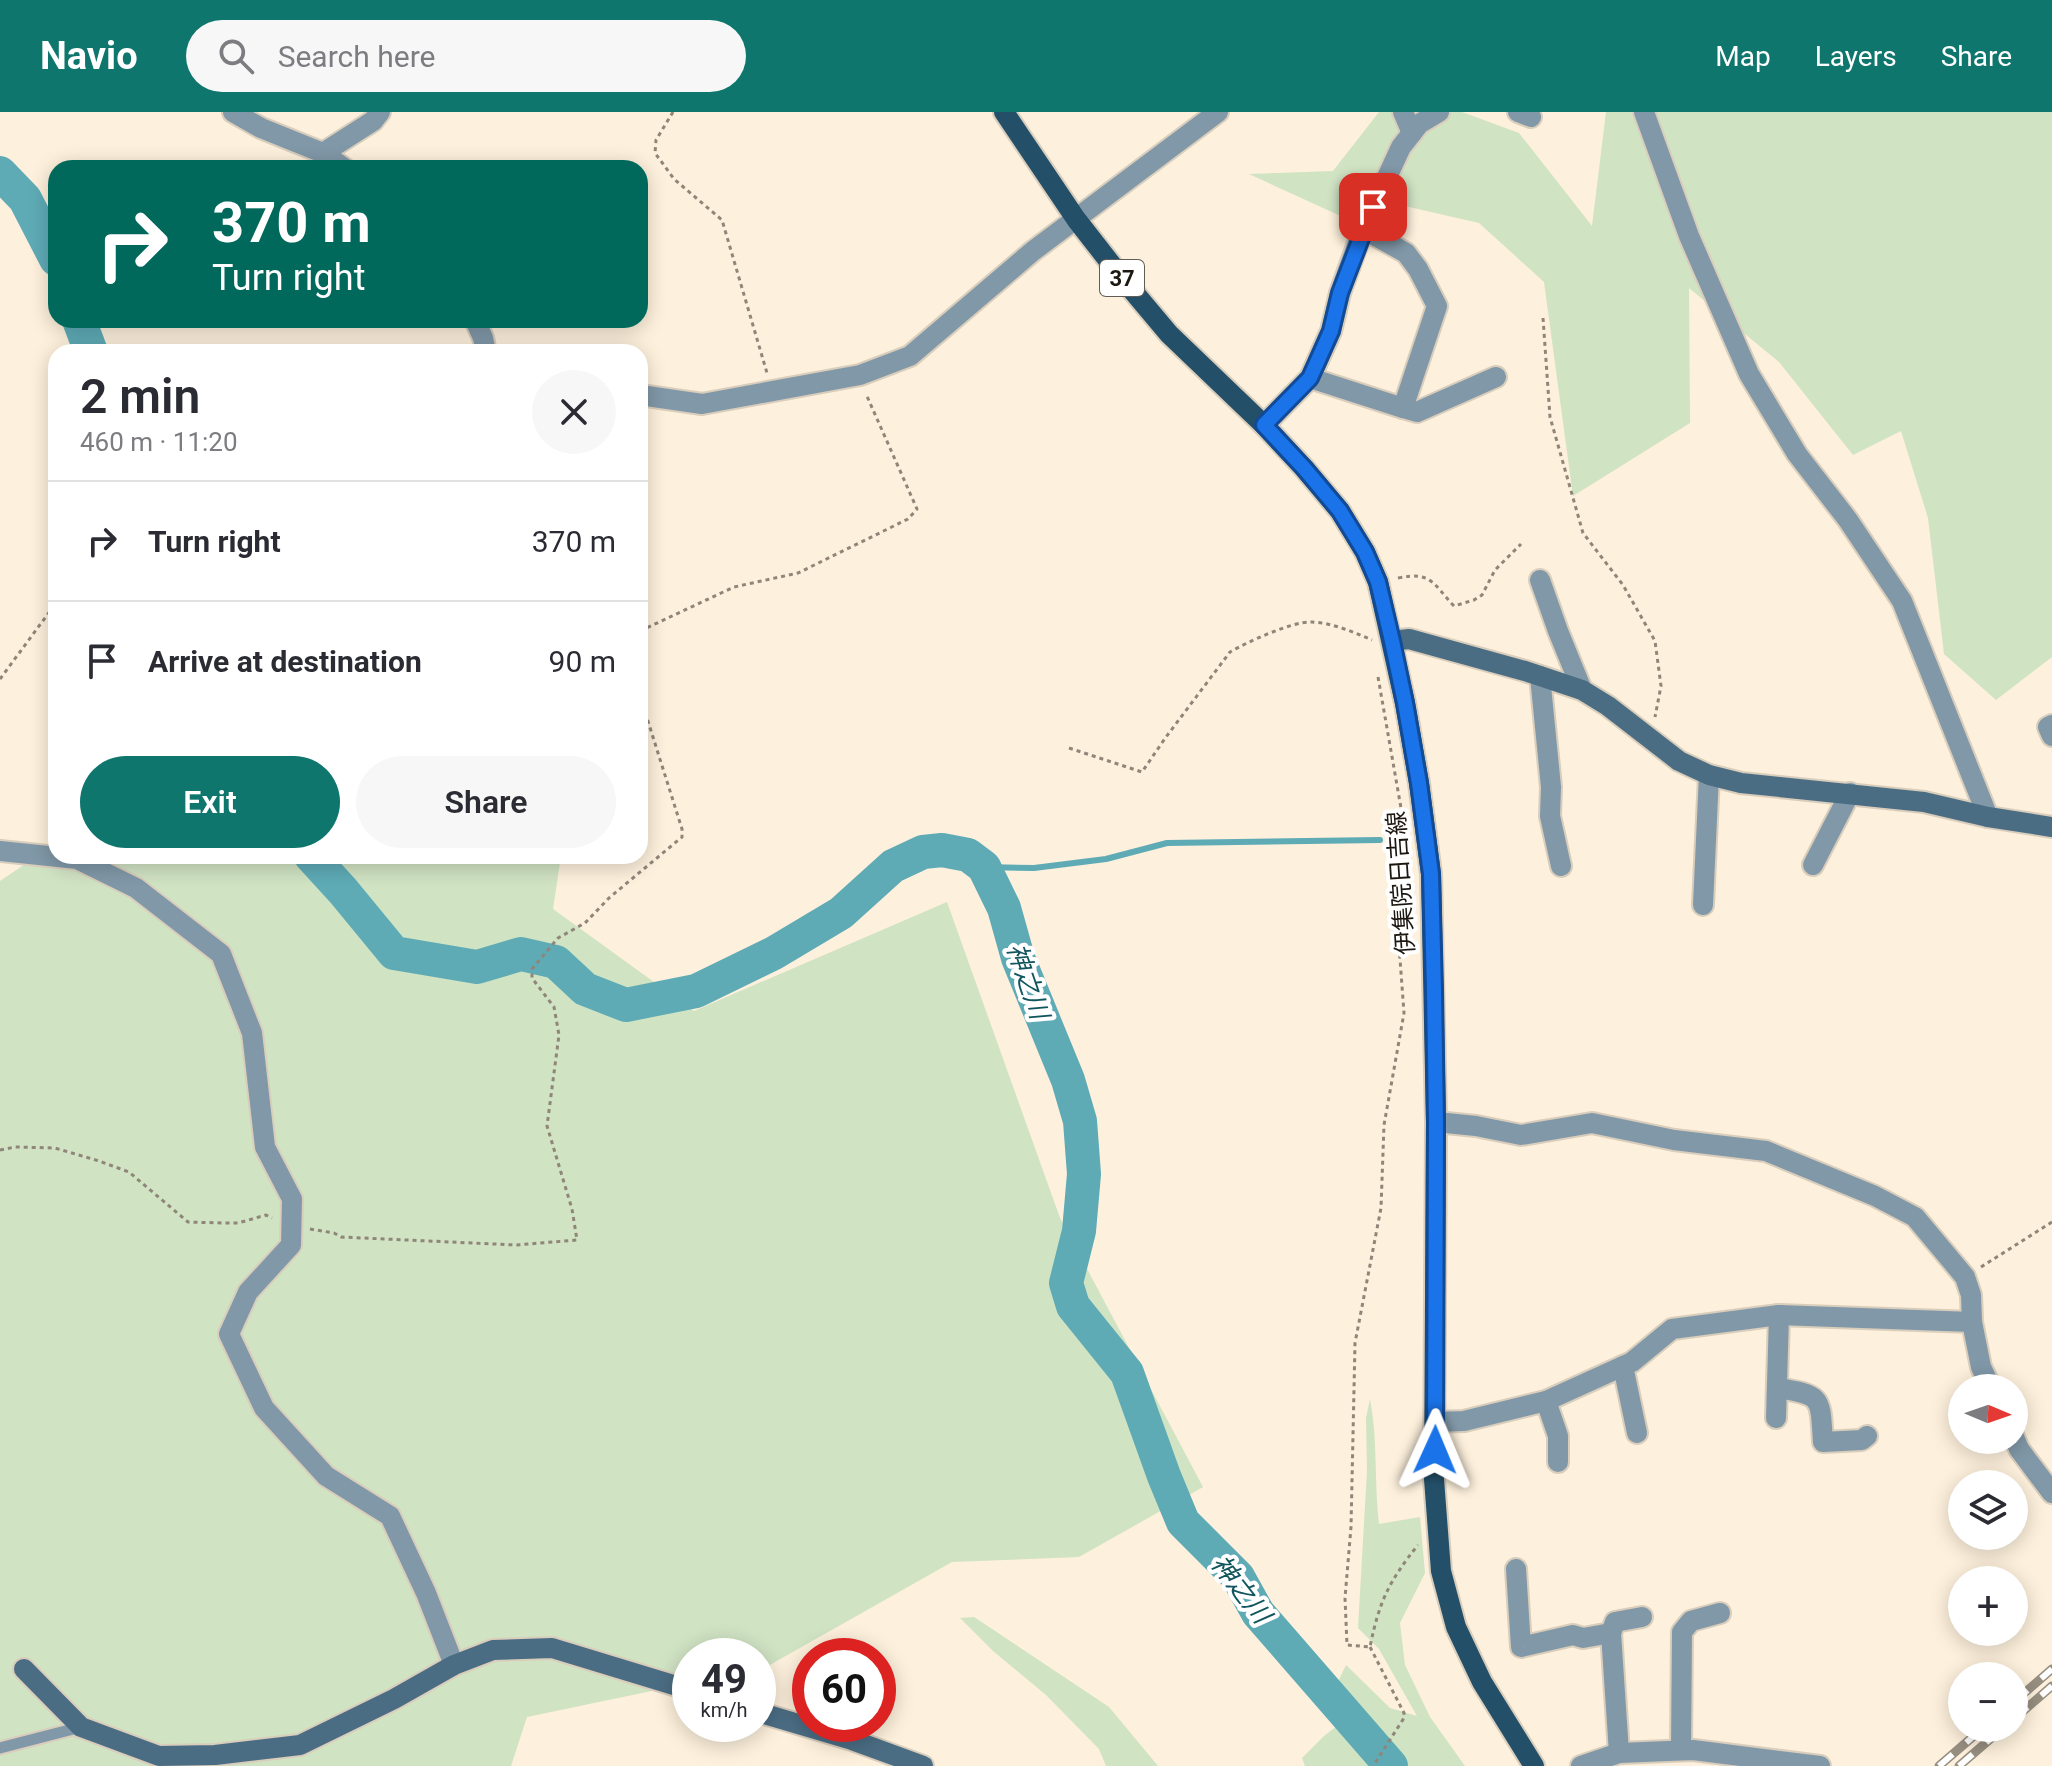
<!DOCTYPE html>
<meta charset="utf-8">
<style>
:root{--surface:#fff;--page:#f7f7f7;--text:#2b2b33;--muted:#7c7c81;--line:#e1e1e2;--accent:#0f766e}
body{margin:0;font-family:Roboto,"Noto Sans JP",sans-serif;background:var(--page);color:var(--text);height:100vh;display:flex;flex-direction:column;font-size:30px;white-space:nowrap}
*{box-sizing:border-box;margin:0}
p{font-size:26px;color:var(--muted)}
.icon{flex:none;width:44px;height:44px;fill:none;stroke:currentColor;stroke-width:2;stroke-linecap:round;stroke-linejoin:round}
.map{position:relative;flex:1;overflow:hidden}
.sheet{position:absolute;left:48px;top:232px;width:600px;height:520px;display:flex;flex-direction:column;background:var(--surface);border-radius:24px;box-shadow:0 4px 20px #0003}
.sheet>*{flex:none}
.top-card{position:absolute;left:48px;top:48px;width:600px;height:168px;border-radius:24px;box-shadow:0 4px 20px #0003;background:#00695c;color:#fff;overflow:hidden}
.needle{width:52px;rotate:92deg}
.tools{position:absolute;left:1948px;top:1262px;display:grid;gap:16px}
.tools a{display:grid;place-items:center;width:80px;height:80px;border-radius:50%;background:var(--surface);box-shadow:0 4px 20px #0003;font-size:40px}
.speed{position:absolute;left:672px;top:1526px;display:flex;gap:16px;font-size:40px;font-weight:700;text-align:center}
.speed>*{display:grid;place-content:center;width:104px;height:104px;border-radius:50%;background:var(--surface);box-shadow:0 4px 20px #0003;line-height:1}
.speed small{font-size:20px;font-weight:400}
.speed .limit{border:12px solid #d22;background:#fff;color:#111}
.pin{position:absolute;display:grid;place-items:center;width:68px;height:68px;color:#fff;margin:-34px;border-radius:16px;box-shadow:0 4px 12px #0006}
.me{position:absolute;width:88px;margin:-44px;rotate:1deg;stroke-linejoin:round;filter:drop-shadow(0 0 6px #0008)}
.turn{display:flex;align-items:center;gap:28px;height:168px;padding:0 32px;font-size:36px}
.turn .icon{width:104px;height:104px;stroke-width:2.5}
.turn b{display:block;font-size:56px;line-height:68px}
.round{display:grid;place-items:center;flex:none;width:84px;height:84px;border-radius:42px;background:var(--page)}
.head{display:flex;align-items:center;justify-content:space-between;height:136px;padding:0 32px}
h1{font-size:48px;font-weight:600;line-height:60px}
.button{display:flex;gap:16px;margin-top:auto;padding:16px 32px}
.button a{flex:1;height:92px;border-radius:48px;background:var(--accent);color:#fff;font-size:32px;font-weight:600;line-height:92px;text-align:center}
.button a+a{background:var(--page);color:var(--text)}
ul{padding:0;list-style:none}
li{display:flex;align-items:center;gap:24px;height:120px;padding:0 32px;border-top:2px solid var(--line)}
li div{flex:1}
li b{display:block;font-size:30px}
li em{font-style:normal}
header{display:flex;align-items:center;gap:48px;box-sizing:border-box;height:112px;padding:0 40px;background:var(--accent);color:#fff}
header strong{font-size:38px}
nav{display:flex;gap:44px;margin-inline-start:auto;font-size:28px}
.search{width:560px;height:72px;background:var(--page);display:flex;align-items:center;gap:20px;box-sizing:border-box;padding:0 28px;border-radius:44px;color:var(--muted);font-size:30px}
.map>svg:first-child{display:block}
.green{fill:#d0e3c3}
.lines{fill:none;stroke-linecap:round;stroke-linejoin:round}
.stream{stroke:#5eabb6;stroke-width:6}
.river{stroke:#5eabb6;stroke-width:34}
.lane-casing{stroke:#d9cdbc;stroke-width:15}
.street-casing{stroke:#d9cdbc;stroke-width:24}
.secondary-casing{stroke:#d9cdbc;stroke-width:24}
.primary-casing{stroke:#d9cdbc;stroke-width:24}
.path{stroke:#8f8679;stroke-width:3;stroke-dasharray:4 4;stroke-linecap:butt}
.lane{stroke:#8198a8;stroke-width:11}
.street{stroke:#8198a8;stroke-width:20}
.secondary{stroke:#4b6d84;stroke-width:20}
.primary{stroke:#234f69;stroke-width:20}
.rail-casing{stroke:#978f80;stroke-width:9}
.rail{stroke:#fff;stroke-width:6;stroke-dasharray:18;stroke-linecap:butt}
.route-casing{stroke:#114b97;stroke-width:20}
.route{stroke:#1a73e8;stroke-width:14}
.labels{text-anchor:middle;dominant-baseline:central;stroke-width:8;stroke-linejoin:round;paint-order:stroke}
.shield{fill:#fff;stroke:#605d58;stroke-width:2}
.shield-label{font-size:22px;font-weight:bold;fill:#1c1811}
.street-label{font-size:24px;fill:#1c1811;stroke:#fff}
.water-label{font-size:26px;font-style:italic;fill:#11555d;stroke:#fff}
</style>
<header>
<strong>Navio</strong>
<div class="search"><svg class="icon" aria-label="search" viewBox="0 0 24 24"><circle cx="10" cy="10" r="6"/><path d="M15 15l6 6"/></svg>Search here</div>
<nav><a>Map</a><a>Layers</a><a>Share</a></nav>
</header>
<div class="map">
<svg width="2052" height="1654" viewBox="0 0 2052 1654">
<rect width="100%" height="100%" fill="#fdf0dc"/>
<!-- green -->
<g class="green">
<polygon points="1379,0 1462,0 1519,21 1592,114 1606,0 2052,0 2052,545 1996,588 1944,542 1928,406 1901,319 1853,343 1779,250 1689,176 1690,311 1573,384 1544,170 1479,111 1409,95 1345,106 1249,62 1333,59"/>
<polygon points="56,731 56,744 561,744 553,797 694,899 947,790 1060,1106 1203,1375 1079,1445 952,1450 768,1554 758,1557 758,1544 690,1544 690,1571 527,1605 511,1654 0,1654 0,769"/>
<path d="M1370,1287c8,41 4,84 9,125l41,-7 5,56 -25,50 5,42 25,52 35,49h-160l-3,-8 22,-22 31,-24 -20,-24 11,-23 44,43 27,8 -38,-67 -21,-21 9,-157 -1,-53z"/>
<polygon points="974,1505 1109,1595 1158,1654 1106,1654 1099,1637 1046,1583 993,1539 960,1506"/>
</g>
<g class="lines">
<!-- stream -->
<polyline class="stream" points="984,755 1034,756 1106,747 1167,731 1380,728"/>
<!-- river -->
<g class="river">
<polyline points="0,61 25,87 56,147"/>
<polyline points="79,208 91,240"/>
<polyline points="311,744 343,779 394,841 477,855 521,842 556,850 585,877 626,893 696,879 774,841 841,801 893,754 923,740 942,738 968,743 984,755 1004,796 1018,846 1068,968 1080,1009 1084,1062 1079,1119 1066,1171 1073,1194 1127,1261 1164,1364 1183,1410 1238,1465 1258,1501 1391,1654"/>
</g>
<!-- lane casing -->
<g class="lane-casing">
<polyline id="lane" points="0,1636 81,1615"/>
</g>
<!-- street casing -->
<g class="street-casing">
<g id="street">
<polyline points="233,0 261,16 323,41 344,56"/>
<polyline points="1403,0 1412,21"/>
<polyline points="1518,0 1531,5"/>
<polyline points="1644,0 1689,124 1749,262 1797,342 1848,408 1902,489 1988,705"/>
<polyline points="323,41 373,9 380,0"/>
<polyline points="1363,117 1401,35 1419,12 1439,0"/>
<polyline points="475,208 483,226 486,240"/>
<polyline points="640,283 702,292 860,263 910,244 1033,139 1218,0"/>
<polyline points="1403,296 1417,300 1496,265"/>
<polyline points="1264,313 1310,266 1403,296 1437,194 1418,157 1406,141 1363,117 1340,181 1331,219 1310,266"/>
<polyline points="1540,468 1558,519 1582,578"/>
<polyline points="1540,564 1551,675 1550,704 1561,754"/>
<polyline points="2052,613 2048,615 2052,624"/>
<polyline points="0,739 77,747 136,776 221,842 252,921 265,1035 292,1087 291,1133 248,1180 229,1222 264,1296 326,1364 390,1404 426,1481 454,1553"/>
<polyline points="1813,753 1850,681"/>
<polyline points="1703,793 1709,663"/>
<polyline points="1436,1010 1476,1014 1521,1023 1592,1011 1674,1028 1766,1039 1875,1084 1915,1105 1965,1165 1971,1183 1972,1210 1981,1255 1991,1276"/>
<polyline points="1623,1254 1637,1321"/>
<path d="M1777,1276c46,7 43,9 46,54l39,-2 5,-4"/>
<polyline points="1546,1289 1558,1324 1558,1350"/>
<polyline points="1776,1306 1779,1203"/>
<polyline points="1435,1310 1464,1309 1546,1289 1632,1250 1672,1217 1779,1203 1972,1210"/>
<polyline points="2014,1325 2019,1337 2052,1381"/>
<polyline points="1516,1457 1521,1535 1573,1523 1583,1526 1611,1521 1619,1641"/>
<polyline points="1611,1521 1615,1510 1642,1505"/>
<polyline points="1681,1638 1682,1520 1691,1509 1720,1501"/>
<polyline points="1581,1654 1619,1641 1693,1638 1820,1654"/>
</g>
</g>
<!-- secondary casing -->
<g class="secondary-casing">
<g id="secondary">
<polyline points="1392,529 1409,527 1525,559 1582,578 1608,594 1679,649 1709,663 1741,671 1924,690 1988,705 2052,715"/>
<polyline points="24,1557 81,1615 159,1644 215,1643 300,1633 394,1587 454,1553 493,1538 552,1536 690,1578"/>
<polyline points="758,1600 852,1628 923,1654"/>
</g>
</g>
<!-- primary casing -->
<g class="primary-casing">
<polyline id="primary" points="1004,0 1076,107 1122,166 1169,222 1264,313 1304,356 1340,399 1365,440 1378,470 1405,591 1419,671 1431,762 1436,1010 1434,1367 1441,1459 1456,1515 1482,1570 1534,1654"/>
</g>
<!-- path -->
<g class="path">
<polyline points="673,0 656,28 655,41 674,67 722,108 767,261"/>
<polyline points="1543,206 1550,305 1583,421 1623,473 1655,529 1661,574 1655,605"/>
<path d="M1398,466c34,-7 35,6 56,28l20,-6 8,-5 13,-25 26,-26"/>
<polyline points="640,519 734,475 798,461 908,407 917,397 866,282"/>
<polyline points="1378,565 1401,696"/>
<polyline points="0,567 56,491"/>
<path d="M1069,636l73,24 24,-35 64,-85c17,-10 63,-31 82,-30 21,1 41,10 60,18"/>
<path d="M1405,723l-7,97 6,81 -20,112 -3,83 -26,135 -4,184 -6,71 2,47 23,2c9,-45 19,-66 48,-102"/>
<polyline points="0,1038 15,1035 55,1036 99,1049 129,1060 188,1110 223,1111 238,1111 266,1103 272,1106"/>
<polyline points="310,1117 334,1121 341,1125 516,1133 577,1128 572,1097 547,1014 559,923 554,895 532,866 532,857 558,826 585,811 609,786 682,725 682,717 640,584"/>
<polyline points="1981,1155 2052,1110"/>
<polyline points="1370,1535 1404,1601 1404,1606 1373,1654"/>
</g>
<!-- lane -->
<use href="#lane" class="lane"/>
<!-- street -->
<use href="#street" class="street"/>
<!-- secondary -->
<use href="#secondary" class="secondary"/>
<!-- primary -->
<use href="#primary" class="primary"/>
<!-- rail casing -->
<g class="rail-casing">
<g id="rail">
<polyline points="2014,1590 2052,1557"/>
<polyline points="2014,1607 2052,1574"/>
<polyline points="1939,1654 1983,1616"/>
<polyline points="1959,1654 2003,1616"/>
</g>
</g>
<!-- rail -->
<use href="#rail" class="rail"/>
</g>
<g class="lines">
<!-- route casing -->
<g class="route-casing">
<polyline id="route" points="1373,95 1340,181 1331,219 1310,266 1264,313 1304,356 1340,399 1365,440 1378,470 1392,529 1405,591 1419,671 1431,762 1434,877 1436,1010 1435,1338"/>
</g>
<!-- route -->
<use href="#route" class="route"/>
</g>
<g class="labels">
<!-- shield labels -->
<rect class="shield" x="1100" y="148" width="44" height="36" rx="6"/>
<g class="shield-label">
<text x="1122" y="166">37</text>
</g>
<!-- street labels -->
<g class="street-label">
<text transform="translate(1401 771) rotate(-94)">伊集院日吉線</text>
</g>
<!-- water labels -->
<g class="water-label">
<text transform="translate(1028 869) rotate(71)">神之川</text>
<text transform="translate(1241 1477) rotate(52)">神之川</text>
</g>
</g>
</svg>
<div class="tools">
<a><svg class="needle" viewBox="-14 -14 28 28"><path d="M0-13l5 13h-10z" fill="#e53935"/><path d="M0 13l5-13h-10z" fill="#7c7c81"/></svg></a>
<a><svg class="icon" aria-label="layers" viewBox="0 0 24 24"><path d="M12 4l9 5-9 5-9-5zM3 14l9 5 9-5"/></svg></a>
<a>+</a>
<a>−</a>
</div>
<div class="speed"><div>49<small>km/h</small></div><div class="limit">60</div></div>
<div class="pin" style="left:1373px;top:95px;background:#d93025"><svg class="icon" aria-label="arrive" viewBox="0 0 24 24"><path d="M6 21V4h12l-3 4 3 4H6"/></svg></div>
<svg class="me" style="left:1435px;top:1338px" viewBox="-20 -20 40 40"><path d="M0-17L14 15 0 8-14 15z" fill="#1a73e8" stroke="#fff" stroke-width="4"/></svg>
<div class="top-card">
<div class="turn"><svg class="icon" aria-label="right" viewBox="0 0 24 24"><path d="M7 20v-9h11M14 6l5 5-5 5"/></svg><div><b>370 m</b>Turn right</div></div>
</div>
<section class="sheet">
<div class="head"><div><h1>2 min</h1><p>460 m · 11:20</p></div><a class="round"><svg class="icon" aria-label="close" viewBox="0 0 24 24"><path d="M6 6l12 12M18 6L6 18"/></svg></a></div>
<ul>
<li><svg class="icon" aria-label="right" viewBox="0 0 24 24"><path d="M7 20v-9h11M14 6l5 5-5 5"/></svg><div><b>Turn right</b></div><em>370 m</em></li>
<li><svg class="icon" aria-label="arrive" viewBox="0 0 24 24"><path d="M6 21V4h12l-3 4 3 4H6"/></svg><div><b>Arrive at destination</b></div><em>90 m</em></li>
</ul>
<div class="button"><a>Exit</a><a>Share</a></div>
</section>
</div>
